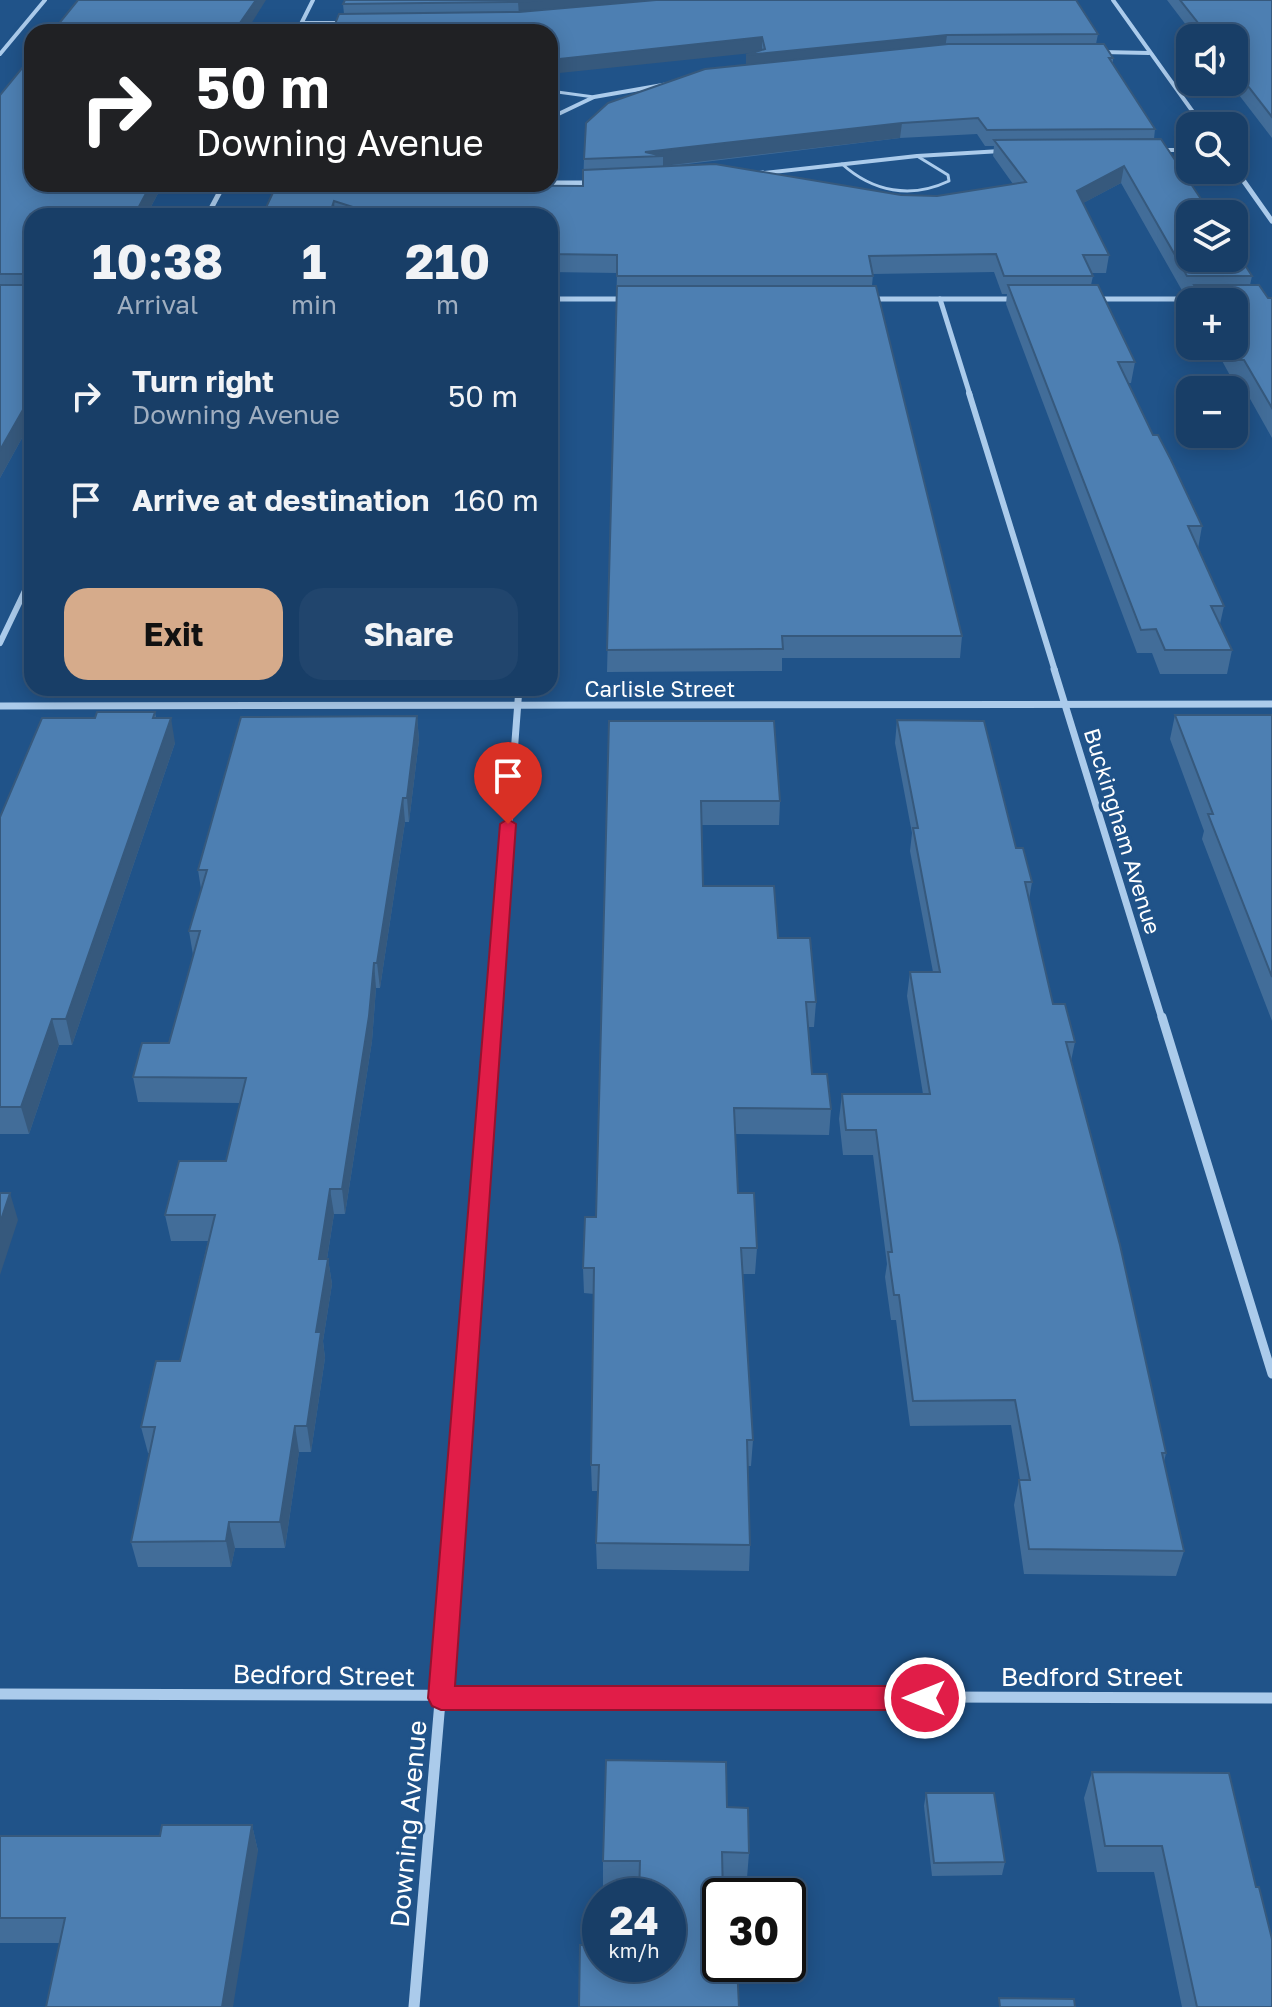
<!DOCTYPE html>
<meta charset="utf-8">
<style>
:root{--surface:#183e67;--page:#21456d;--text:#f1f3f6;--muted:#9faec0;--line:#36577b;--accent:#d6ab8b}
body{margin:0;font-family:"Golos Text",sans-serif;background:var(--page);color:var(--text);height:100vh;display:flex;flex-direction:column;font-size:30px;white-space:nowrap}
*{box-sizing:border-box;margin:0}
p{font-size:26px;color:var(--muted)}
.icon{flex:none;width:44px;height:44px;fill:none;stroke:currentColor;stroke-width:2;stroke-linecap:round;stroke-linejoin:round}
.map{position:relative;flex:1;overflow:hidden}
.drawer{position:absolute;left:24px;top:208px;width:534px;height:488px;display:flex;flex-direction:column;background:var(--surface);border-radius:24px;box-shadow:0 4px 20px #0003,0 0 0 2px var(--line)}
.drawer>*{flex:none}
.banner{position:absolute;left:24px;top:24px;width:534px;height:168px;border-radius:24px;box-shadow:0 4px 20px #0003,0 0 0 2px var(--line);background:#202124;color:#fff;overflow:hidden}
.controls{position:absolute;left:1176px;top:24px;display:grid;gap:16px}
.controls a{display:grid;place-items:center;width:72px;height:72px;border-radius:16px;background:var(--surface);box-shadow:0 4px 20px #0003,0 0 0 2px var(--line);font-size:40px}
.speed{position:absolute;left:582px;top:1878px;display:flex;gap:16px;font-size:40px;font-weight:700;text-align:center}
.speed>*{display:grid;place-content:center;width:104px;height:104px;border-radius:50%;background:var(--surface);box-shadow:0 4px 20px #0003,0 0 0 2px var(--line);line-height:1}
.speed small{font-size:20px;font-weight:400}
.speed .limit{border:4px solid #111;border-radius:12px;background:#fff;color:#111}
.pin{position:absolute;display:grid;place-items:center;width:68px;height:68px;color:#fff;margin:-82px -34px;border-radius:50% 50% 50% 0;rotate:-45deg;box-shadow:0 0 8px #0007}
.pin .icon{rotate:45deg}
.me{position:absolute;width:88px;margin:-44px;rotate:270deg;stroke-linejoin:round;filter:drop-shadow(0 0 6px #0008)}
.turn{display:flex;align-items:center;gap:28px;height:168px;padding:0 40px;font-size:36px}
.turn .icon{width:104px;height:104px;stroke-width:2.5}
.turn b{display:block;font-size:56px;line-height:68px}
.eta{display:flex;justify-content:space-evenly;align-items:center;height:136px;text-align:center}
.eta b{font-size:48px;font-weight:700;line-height:56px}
.button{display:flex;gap:16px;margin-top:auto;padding:16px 40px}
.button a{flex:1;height:92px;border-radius:24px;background:var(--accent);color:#111;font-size:32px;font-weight:700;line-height:92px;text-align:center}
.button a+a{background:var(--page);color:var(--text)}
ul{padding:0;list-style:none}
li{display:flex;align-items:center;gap:24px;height:104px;padding:0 40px}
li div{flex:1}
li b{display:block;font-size:30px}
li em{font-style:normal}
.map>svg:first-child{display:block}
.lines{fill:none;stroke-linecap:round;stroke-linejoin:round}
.service{stroke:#abcbeb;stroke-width:3}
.minor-far5{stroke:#abcbeb;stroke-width:4}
.minor-far4{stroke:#abcbeb;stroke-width:5}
.minor-far3{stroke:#abcbeb;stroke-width:6}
.minor-far2{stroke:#abcbeb;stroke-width:7}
.minor-far1{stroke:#abcbeb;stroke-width:9}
.minor{stroke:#abcbeb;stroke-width:11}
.wall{fill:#426d99;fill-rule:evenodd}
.shaded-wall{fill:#36597d}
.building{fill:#4d7fb2;stroke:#36597d;stroke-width:2}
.route{fill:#e11d48;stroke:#92132f;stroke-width:2}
.labels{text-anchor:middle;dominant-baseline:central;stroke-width:6;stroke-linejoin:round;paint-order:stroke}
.street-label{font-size:22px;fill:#fff;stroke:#205389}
.near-street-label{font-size:26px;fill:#fff;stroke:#205389}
</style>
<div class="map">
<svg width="1272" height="2007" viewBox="0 0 1272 2007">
<rect width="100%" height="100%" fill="#205389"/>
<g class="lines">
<!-- service -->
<g class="service">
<polyline points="550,91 594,97"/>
<path d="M842,164c31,28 69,35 107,17l-1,-6 -31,-19"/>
</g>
<!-- minor-far5 -->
<g class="minor-far5">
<polyline points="1113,0 1203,126"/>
<polyline points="302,23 344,23"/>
<polyline points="297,32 313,0"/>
<polyline points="1102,52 1149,53"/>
<polyline points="0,54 45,0"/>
<polyline points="550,118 594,97 674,83"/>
<polyline points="1159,150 1190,150"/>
<polyline points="1234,168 1239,175"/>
<polyline points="756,174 917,156 1001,151"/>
</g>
<!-- minor-far4 -->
<g class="minor-far4">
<polyline points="1238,173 1272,221"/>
<polyline points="756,174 763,173"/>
<polyline points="550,183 591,183"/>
<polyline points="207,216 224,184"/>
<polyline points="550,299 627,299"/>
<polyline points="869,299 1015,299"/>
<polyline points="940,299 970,395"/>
<polyline points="1097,299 1199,299"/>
<polyline points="550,329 553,299"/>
</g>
<!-- minor-far3 -->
<g class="minor-far3">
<polyline points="969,393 1055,671"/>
<polyline points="0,643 32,576"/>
</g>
<!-- minor-far2 -->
<g class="minor-far2">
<polyline points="1054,669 1162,1019"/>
<polyline points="0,706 1272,704"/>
<polyline points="494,1019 519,688"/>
</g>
<!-- minor-far1 -->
<g class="minor-far1">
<polyline points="1162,1017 1272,1374"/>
<polyline points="460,1457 494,1017"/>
</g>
<!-- minor -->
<g class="minor">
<polyline points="0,1694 1272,1698"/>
<polyline points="414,2007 461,1455"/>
</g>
</g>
<!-- wall -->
<g class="wall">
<path d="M345,0h731l22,34 -2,10 17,14v6l42,65 -1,10 98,137 -2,9 18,13h4v140l-32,-57h-7l-19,-35h20v-44h-44l2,-8h-8l-63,-111 -38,20 26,52 -3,18h-15l2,3 -2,9 44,77 -4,21h-3l25,52 49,91 -4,23 26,57 -4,18 12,26 -5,24h-67l-8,-21h-15l-131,-349 1,-10h-5l-8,-22 -121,2 -1,12 90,350 -2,22h-178v13l-175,1 10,-399 -67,-1v-56h-288l15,-32h193v2h113l1,-27 162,-94 9,-13 -411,-38 -1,-10zM977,134l8,12h9l-1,10 20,28 -76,12 -36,-1 -238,-28 237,-29z"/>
<polygon points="1167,0 1272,0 1272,138 1229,82 1234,82 1234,38 1196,38"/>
<polygon points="0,95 163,184 146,216 32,216 32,420 0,478"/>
<polygon points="155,712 156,718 175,743 72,1045 59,1045 29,1134 0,1134 0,817 95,718"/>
<polygon points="1175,715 1272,715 1272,1021 1202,839 1204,831 1170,739"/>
<polygon points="417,716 419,740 409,822 405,822 380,988 376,988 372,1041 345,1214 334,1214 327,1259 328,1259 332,1284 323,1341 325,1358 311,1452 299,1452 285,1548 235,1548 231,1567 138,1567 131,1542 150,1453 148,1453 141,1427 180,1361 208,1241 171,1241 165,1215 226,1161 240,1103 138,1102 133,1077 169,1043 193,955 189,931 201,889 198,870"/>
<polygon points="897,720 1016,848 1032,882 1029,900 1053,1004 1075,1042 1071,1061 1166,1453 1164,1462 1184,1551 1176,1576 1024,1574 1014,1505 1019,1480 1020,1480 1011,1425 910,1426 896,1320 891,1320 885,1277 887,1264 873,1155 843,1155 839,1119 842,1094 923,1094 907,996 910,972 933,972 910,851 912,833 895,743"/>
<polygon points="609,721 780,801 779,825 702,825 703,886 778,938 816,1002 814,1027 808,1027 812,1074 831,1109 829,1135 735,1134 738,1193 757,1248 755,1274 742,1274 753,1440 751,1466 748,1466 750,1545 749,1571 597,1569 596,1543 598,1491 592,1491 591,1465 594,1294 584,1293 583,1268 596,1217"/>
<polygon points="1092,1772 1256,1887 1272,2007 1182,2007 1154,1872 1097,1872 1084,1798"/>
<polygon points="926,1793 1005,1862 1002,1875 932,1876 924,1806"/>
<polygon points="727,1807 749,1853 747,1878 722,1877 668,1964 640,1886 603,1886 603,1861"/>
<polygon points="252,1825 258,1851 60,1943 0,1943 0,1836 160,1836"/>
</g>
<!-- shaded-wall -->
<g class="shaded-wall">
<polygon points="256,0 266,0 246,32 235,30"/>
<polygon points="543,0 699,0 519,16 518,2"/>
<polygon points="947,35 945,49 746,70 746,55"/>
<polygon points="762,37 762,52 550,74 550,60"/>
<polygon points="902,123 900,138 663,166 663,156 645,152"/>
<polygon points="1124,166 1121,183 1074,208 1077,191"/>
<polygon points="151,184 163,184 146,216 134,216"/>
<polygon points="334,201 335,216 329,216"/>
<polygon points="32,394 32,420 0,478 0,450"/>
<polygon points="417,716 419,740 409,822 407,798"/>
<polygon points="171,718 175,743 72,1045 66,1019"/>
<polygon points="403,798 405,822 380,988 377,963"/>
<polygon points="374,963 376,988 372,1041 345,1214 342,1189"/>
<polygon points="52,1019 59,1045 29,1134 21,1107"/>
<polygon points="330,1189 334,1214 323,1284 319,1259"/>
<polygon points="10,1193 18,1220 0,1275 0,1223"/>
<polygon points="328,1259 332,1284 323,1341 325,1358 311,1452 307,1426 316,1332"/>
<polygon points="295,1426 299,1452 285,1548 280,1522"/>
<polygon points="229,1522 235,1548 231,1567 226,1541"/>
<polygon points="252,1825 258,1851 233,2007 222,2007"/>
</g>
<!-- building -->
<g class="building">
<polygon points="78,0 256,0 235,30 256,31 255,32 52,32"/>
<polygon points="345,0 543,0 518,2 343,4"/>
<polygon points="656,0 1076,0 1098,34 947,35 746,55 765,49 762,37 550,60 550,32 332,32 339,14 519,12"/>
<polygon points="1180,0 1272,0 1272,117 1234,68 1234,38 1210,38"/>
<polygon points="948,44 1104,44 1113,58 1109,58 1155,129 987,130 978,118 902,123 645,152 663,156 584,159 586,123 608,103 705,69"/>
<polygon points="32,56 32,184 151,184 134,216 32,216 32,277 28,274 0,274 0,95"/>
<polygon points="1161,139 1211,214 1190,214 1190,258 1234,258 1234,248 1252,276 1187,276 1124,166 1077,191 1109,255 1083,255 1093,276 1004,276 996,254 869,256 873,276 617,276 617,255 550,254 550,216 381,216 334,201 329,216 262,216 277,184 583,186 583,170 715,164 901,195 937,196 1026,182 994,140"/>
<polygon points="32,281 32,394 0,450 0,285 28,285"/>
<polygon points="1008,285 1098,285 1135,362 1118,362 1153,435 1158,435 1171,460 1202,526 1188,526 1224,606 1211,606 1232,650 1165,650 1156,629 1141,630"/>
<polygon points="1194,285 1259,285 1268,298 1272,298 1272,408 1244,360 1237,360 1229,346 1234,346 1234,302 1204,302"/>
<polygon points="617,286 876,286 962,636 782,636 783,649 607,650"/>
<polygon points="97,712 155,712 153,718 171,718 66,1019 52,1019 21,1107 0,1107 0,817 42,718 95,718"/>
<polygon points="1175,715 1272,715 1272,977 1208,814 1213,814"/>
<polygon points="417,716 407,798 403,798 377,963 374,963 369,1016 342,1189 330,1189 319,1259 328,1259 316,1332 321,1332 307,1426 295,1426 280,1522 229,1522 226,1541 131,1542 155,1427 141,1427 156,1361 180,1361 215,1215 165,1215 179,1161 226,1161 246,1078 133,1077 142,1043 169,1043 200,931 189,931 207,870 198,870 241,717"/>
<polygon points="897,720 984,721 1016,848 1023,848 1032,882 1025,882 1053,1004 1065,1004 1075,1042 1066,1042 1120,1245 1166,1453 1162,1453 1184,1551 1029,1549 1019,1480 1030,1480 1015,1400 913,1401 899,1295 894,1295 888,1252 892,1252 876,1130 846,1130 842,1094 930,1094 910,972 940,972 913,828 918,828"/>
<polygon points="609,721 774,721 780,801 701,801 703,886 774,886 778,938 810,938 816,1002 806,1002 812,1074 827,1074 831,1109 734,1108 738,1193 754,1193 757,1248 741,1248 753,1440 747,1440 750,1545 596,1543 599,1465 591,1465 594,1268 583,1268 585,1217 596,1217"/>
<polygon points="0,1193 10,1193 0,1223"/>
<polygon points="606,1760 726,1762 727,1807 748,1808 749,1853 722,1852 723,1896 720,1896 720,1964 737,1964 739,2007 579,2007 580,1945 600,1945 600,1964 668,1964 668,1896 639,1896 640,1861 603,1861"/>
<polygon points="1092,1772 1229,1773 1256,1887 1259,1887 1272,1939 1272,2007 1197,2007 1162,1846 1105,1846"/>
<polygon points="926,1793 994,1793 1005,1862 934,1863"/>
<polygon points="162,1825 252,1825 222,2007 46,2007 65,1918 0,1918 0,1836 160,1836"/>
<polygon points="999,1998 1074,1999 1075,2007 1000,2007"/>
</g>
<!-- route -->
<polygon class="route" points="508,819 516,824 455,1686 925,1686 934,1690 938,1698 934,1706 925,1710 441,1710 432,1706 428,1698 500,824"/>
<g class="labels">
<!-- street labels -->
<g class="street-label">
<text x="660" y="688">Carlisle Street</text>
<text transform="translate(1123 831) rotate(73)">Buckingham Avenue</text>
</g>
<!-- near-street labels -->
<g class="near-street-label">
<text transform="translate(324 1675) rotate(1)">Bedford Street</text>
<text x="1092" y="1676">Bedford Street</text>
<text transform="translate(408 1824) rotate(-85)">Downing Avenue</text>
</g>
</g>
</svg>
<div class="controls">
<a><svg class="icon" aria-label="sound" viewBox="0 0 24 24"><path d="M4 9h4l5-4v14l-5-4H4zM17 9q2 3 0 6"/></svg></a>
<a><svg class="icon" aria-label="search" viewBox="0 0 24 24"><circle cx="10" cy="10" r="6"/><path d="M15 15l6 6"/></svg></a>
<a><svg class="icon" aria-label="layers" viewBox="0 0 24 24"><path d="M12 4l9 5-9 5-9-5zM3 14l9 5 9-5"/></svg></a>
<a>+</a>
<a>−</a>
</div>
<div class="speed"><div>24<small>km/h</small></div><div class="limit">30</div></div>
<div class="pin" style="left:508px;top:824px;background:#d93025"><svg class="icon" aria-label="arrive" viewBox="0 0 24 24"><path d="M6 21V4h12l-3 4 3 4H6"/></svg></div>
<svg class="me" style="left:925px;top:1698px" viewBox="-20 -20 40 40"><circle r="17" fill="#e11d48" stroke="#fff" stroke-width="3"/><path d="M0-11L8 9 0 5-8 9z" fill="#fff"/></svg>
<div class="banner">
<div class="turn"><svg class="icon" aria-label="right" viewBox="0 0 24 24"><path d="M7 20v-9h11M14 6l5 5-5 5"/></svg><div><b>50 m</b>Downing Avenue</div></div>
</div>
<section class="drawer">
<div class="eta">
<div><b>10:38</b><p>Arrival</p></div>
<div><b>1</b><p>min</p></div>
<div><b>210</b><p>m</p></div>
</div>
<ul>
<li><svg class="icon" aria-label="right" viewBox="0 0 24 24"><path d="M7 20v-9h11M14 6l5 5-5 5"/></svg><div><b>Turn right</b><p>Downing Avenue</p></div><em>50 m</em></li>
<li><svg class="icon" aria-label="arrive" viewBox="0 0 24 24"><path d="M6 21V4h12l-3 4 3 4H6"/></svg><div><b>Arrive at destination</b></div><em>160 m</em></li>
</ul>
<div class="button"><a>Exit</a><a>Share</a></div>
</section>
</div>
